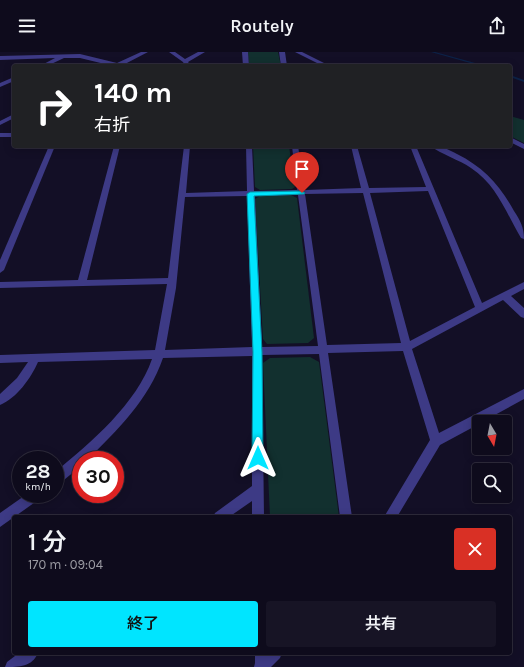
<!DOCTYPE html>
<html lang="ja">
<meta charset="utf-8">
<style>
:root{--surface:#0e0b1c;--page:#171425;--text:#f1f3f6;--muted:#9b9ba3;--line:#2e2b3b;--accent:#00e5ff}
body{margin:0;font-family:Karla,"Noto Sans JP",sans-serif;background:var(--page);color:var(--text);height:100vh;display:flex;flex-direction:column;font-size:15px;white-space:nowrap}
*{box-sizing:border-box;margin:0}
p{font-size:13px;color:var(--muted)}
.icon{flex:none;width:22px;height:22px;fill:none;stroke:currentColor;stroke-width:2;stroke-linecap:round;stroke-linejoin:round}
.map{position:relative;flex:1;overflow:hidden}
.sheet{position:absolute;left:12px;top:463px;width:500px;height:140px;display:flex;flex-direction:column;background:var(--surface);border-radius:4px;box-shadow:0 2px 10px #0003,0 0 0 1px var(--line)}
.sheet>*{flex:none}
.banner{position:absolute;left:12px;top:12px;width:500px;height:84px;border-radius:4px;box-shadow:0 2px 10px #0003,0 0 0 1px var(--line);background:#202124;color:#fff;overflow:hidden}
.needle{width:26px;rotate:170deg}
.fabs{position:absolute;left:472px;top:363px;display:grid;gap:8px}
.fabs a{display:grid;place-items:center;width:40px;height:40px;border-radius:4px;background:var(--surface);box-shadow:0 2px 10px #0003,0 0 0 1px var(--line);font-size:20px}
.speed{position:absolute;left:12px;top:399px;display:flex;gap:8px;font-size:20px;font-weight:700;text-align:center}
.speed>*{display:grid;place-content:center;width:52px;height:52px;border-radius:50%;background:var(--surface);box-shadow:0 2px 10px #0003,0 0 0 1px var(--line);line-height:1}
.speed small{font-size:10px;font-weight:400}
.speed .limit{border:6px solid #d22;background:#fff;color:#111}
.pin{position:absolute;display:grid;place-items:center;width:34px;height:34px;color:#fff;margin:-41px -17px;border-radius:50% 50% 50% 0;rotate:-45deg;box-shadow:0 0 4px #0007}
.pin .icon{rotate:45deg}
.me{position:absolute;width:44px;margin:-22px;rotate:0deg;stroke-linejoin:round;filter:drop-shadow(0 0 3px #0008)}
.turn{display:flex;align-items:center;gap:14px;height:84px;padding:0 16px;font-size:18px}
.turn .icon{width:52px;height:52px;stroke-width:2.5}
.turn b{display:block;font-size:28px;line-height:34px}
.round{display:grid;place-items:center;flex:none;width:42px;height:42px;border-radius:4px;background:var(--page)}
.head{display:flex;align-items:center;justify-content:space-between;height:68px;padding:0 16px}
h1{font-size:24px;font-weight:600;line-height:30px}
.action{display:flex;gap:8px;margin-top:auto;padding:8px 16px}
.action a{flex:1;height:46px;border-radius:4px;background:var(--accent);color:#111;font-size:16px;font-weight:600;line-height:46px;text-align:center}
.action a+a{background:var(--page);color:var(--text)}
header{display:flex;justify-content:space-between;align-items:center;height:52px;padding:0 16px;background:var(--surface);font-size:18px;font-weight:600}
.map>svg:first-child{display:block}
.green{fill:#12302f}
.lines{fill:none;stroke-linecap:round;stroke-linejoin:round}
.stream{fill:#0c2248;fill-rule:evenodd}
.minor{fill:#3d3a85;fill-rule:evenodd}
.route{fill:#00e5ff;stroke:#0095a6}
</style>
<header><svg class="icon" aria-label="menu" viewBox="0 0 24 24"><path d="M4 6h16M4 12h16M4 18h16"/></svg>Routely<svg class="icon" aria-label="share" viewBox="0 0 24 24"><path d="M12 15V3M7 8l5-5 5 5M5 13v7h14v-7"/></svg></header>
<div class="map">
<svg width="524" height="615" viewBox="0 0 524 615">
<rect width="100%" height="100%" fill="#130f26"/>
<!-- green -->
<g class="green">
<polygon points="248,0 278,0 281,14 249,14"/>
<polygon points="510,64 524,68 524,91 510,84"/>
<polygon points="253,94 289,94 295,135 292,137 260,138 255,135"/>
<polygon points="291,143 297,146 314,286 308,291 267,292 263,287 255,147 260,144"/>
<polygon points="310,305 319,310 339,465 270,465 263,311 270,306"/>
</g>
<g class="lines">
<!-- stream -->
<g class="stream">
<polygon points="431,0 435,0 486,14 481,14"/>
<polygon points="510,23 524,28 524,30 510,25"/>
</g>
<!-- minor -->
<g class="minor">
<polygon points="141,0 148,0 123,13 124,14 113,14 80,6 64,6 47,14 40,14 55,6 0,8 0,4 80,2 117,11"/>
<polygon points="169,0 175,0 185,7 198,0 205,0 188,10 191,14 185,14 183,10"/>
<polygon points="242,0 248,0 249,14 243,14"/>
<polygon points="279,0 285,0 287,14 281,14"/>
<polygon points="295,0 302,0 330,14 323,14"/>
<polygon points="14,25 14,29 0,35 0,31"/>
<polygon points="14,62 14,66 0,73 0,69"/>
<rect x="0" y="81" width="14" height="4"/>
<polygon points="510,85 524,92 524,97 510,90"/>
<polygon points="49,94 55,94 4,218 0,221 0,208"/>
<path d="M114,94h6l-33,134 81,-2 16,-132h6l-4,47 61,-2 -1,-45h6l2,45 43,-1 -5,-44h6l7,44 56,-2 -10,-42h6l12,42 57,-1 -16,-41h6l66,157 42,-21v7l-13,7 13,12v10l-3,-1 -18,-17 -91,49 27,84 85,-44v10l-42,23h-3v2l-39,21 -43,72h-13l46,-77 -27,-89 -75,2 24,164h-12l-21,-163 -57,1 2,162h-12v-16l-23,16h-16l2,-4 37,-27v-130l-89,2c-14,41 -46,73 -76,102h-6v6l-22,18 -4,2v-14c36,-29 82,-69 97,-113l-114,3c-7,16 -21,36 -38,43v-11l17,-16 11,-16 -28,1v-8l155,-5 12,-66 -167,4v-6l78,-2zM428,139l47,116 -65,34 -40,-148zM363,141l38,150 -74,2 -22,-151zM298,143l20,151 -56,1 -7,-151zM247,144l5,151 -87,3 11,-62 9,-91z"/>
<path d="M431,94c10,0 17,3 26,8 26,13 43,31 57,57 6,9 10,16 10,28l-3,-1c-15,-25 -24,-53 -50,-70 -11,-8 -31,-14 -40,-22z"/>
<polygon points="27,442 43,442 41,446 0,475 0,461"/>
<path d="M19,601h19c-6,14 -19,14 -33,14l2,-5z"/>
<polygon points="255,601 282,601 280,606 271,615 254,615 255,611"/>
</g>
</g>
<!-- route -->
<polygon class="route" points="302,139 305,141 304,142 254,144 262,300 263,406 261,410 258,412 254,410 252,406 253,300 247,142 250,140"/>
</svg>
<div class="fabs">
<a><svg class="needle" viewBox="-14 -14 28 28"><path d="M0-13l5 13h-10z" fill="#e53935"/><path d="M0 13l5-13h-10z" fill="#9b9ba3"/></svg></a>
<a><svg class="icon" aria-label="search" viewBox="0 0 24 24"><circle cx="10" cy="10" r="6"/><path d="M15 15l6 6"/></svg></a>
</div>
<div class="speed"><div>28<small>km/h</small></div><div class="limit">30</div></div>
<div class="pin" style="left:302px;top:141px;background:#d93025"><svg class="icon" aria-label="arrive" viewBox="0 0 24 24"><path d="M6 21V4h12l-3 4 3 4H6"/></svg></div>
<svg class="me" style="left:258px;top:406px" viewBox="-20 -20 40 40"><path d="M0-17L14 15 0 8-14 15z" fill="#00e5ff" stroke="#fff" stroke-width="4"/></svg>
<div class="banner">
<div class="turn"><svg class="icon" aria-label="right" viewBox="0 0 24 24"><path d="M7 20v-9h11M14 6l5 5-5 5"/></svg><div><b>140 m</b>右折</div></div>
</div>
<section class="sheet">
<div class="head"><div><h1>1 分</h1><p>170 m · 09:04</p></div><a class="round" style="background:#d93025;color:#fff"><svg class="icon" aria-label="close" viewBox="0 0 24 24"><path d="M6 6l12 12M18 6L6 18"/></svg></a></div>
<div class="action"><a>終了</a><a>共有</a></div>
</section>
</div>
